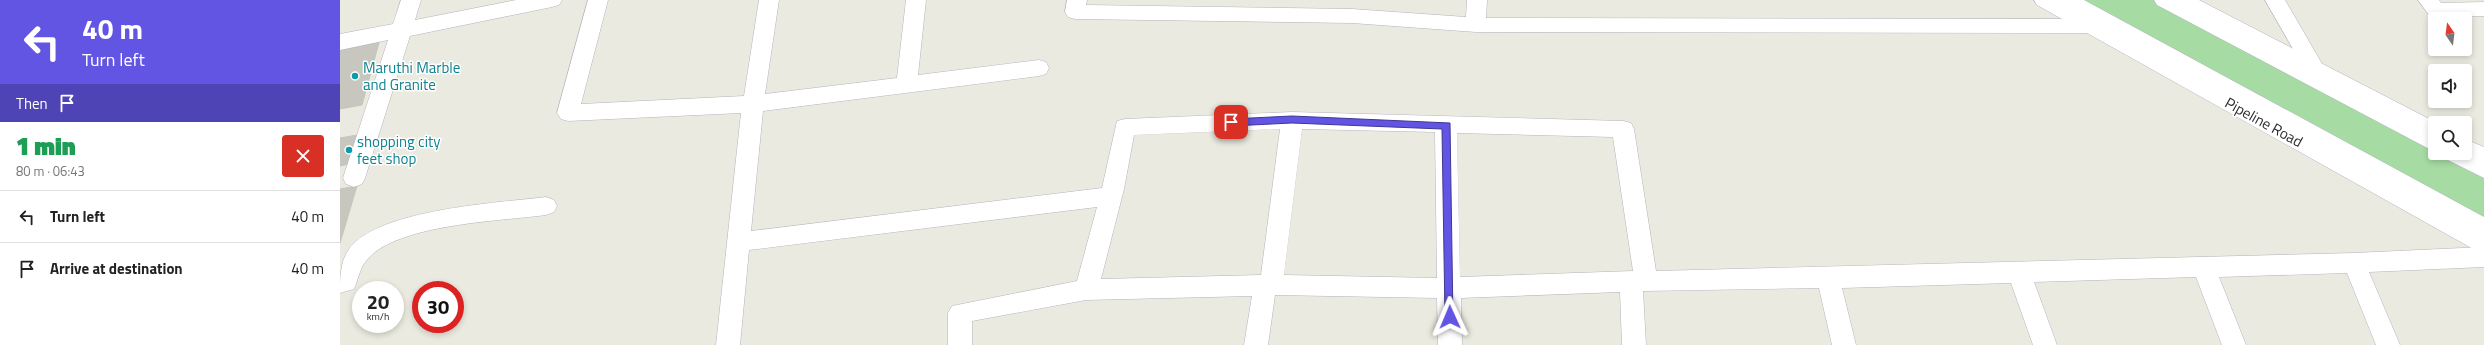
<!DOCTYPE html>
<meta charset="utf-8">
<style>
:root{--surface:#fff;--page:#f6f6f6;--text:#222;--muted:#767676;--line:#e0e0e0}
body{margin:0;font-family:"Titillium Web",sans-serif;background:var(--page);color:var(--text);height:100vh;display:flex;flex-direction:column;font-size:15px;white-space:nowrap}
*{box-sizing:border-box;margin:0}
p{font-size:13px;color:var(--muted)}
.icon{flex:none;width:22px;height:22px;fill:none;stroke:currentColor;stroke-width:2;stroke-linecap:round;stroke-linejoin:round}
.map{position:relative;flex:1;overflow:hidden}
.side{display:flex;flex-direction:column;background:var(--surface);width:340px}
.side>*{flex:none}
.guide{background:#6355e3;color:#fff;overflow:hidden}
.needle{width:26px;rotate:346deg}
.controls{position:absolute;left:2088px;top:12px;display:grid;gap:8px}
.controls a{display:grid;place-items:center;width:44px;height:44px;border-radius:4px;background:var(--surface);box-shadow:0 2px 6px #0003;font-size:20px}
.speed{position:absolute;left:12px;top:281px;display:flex;gap:8px;font-size:20px;font-weight:700;text-align:center}
.speed>*{display:grid;place-content:center;width:52px;height:52px;border-radius:50%;background:var(--surface);box-shadow:0 2px 6px #0003;line-height:1}
.speed small{font-size:10px;font-weight:400}
.speed .limit{border:6px solid #d22;background:#fff;color:#111}
.pin{position:absolute;display:grid;place-items:center;width:34px;height:34px;color:#fff;margin:-17px;border-radius:8px;box-shadow:0 2px 6px #0006}
.me{position:absolute;width:44px;margin:-22px;rotate:359deg;stroke-linejoin:round;filter:drop-shadow(0 0 3px #0008)}
.turn{display:flex;align-items:center;gap:14px;height:84px;padding:0 16px;font-size:18px}
.turn .icon{width:52px;height:52px;stroke-width:2.5}
.turn b{display:block;font-size:28px;line-height:34px}
.then{display:flex;align-items:center;height:38px;padding:0 16px;background:#0003;gap:8px;font-size:15px}
.round{display:grid;place-items:center;flex:none;width:42px;height:42px;border-radius:4px;background:var(--page)}
.summary{display:flex;align-items:center;justify-content:space-between;height:68px;padding:0 16px}
h1{font-size:24px;font-weight:800;line-height:30px;color:#1e9e55}
ul{padding:0;list-style:none}
li{display:flex;align-items:center;gap:12px;height:52px;padding:0 16px;border-top:1px solid var(--line)}
li div{flex:1}
li b{display:block;font-size:15px}
li em{font-style:normal}
main{display:flex;flex:1;min-height:0}
.map>svg:first-child{display:block}
.green{fill:#a6dba3}
.building{fill:#c7c6bf;stroke:#c7c6b9}
.lines{fill:none;stroke-linecap:round;stroke-linejoin:round}
.service-casing{stroke:#b4b3be;stroke-width:1}
.pedestrian-casing{stroke:#b4b3be;stroke-width:1}
.minor-casing{stroke:#b4b3be;stroke-width:1}
.secondary-casing{stroke:#b4b3be;stroke-width:1}
.service{fill:#fff;fill-rule:evenodd}
.pedestrian{fill:#fff;fill-rule:evenodd}
.minor{fill:#fff;fill-rule:evenodd}
.secondary{fill:#fff;fill-rule:evenodd}
.route{fill:#6355e3;stroke:#403794}
.culture-dot{fill:#0f9aa8;stroke:#fff;stroke-width:1.5}
.labels{text-anchor:middle;dominant-baseline:central;stroke-width:3;stroke-linejoin:round;paint-order:stroke}
.culture-label{font-size:15px;fill:#0d838f;stroke:#fff;text-anchor:start}
.street-label{font-size:15px;fill:#2c2c2c;stroke:#fff}
</style>
<main>
<section class="side">
<div class="guide">
<div class="turn"><svg class="icon" aria-label="left" viewBox="0 0 24 24"><path d="M17 20v-9H6M10 6l-5 5 5 5"/></svg><div><b>40 m</b>Turn left</div></div>
<div class="then">Then<svg class="icon" aria-label="arrive" viewBox="0 0 24 24"><path d="M6 21V4h12l-3 4 3 4H6"/></svg></div>
</div>
<div class="summary"><div><h1>1 min</h1><p>80 m · 06:43</p></div><a class="round" style="background:#d93025;color:#fff"><svg class="icon" aria-label="close" viewBox="0 0 24 24"><path d="M6 6l12 12M18 6L6 18"/></svg></a></div>
<ul>
<li><svg class="icon" aria-label="left" viewBox="0 0 24 24"><path d="M17 20v-9H6M10 6l-5 5 5 5"/></svg><div><b>Turn left</b></div><em>40 m</em></li>
<li><svg class="icon" aria-label="arrive" viewBox="0 0 24 24"><path d="M6 21V4h12l-3 4 3 4H6"/></svg><div><b>Arrive at destination</b></div><em>40 m</em></li>
</ul>
</section>
<div class="map">
<svg width="2144" height="345" viewBox="0 0 2144 345">
<rect width="100%" height="100%" fill="#ebeae0"/>
<!-- green -->
<polygon class="green" points="1723,0 1820,0 2095,140 2095,153 2120,153 2144,165 2144,231"/>
<!-- building -->
<g class="building">
<polygon points="40,39 22,105 0,109 0,47"/>
<polygon points="23,134 13,163 0,166 0,138"/>
<polygon points="17,186 0,243 0,189"/>
</g>
<g class="lines">
<!-- service casing -->
<g class="service-casing">
<path id="service" d="M206,197l8,3 3,6 -3,6 -8,3c-45,6 -152,9 -180,46 -6,7 -8,19 -12,28l-14,4c0,-15 0,-31 9,-44 30,-40 149,-46 197,-52z"/>
</g>
<!-- pedestrian casing -->
<g class="pedestrian-casing">
<g id="pedestrian">
<polygon points="1718,0 1744,0 2144,217 2144,238 1721,5"/>
<polygon points="1814,0 1841,0 2095,133 2095,152 1817,5"/>
<polygon points="2125,149 2144,159 2144,178 2106,159 2103,153 2125,153"/>
</g>
</g>
<!-- minor casing -->
<g class="minor-casing">
<g id="minor">
<polygon points="61,0 81,0 75,20 176,0 222,0 219,5 212,7 70,36 25,178 22,184 14,187 6,184 3,178 48,40 0,50 0,34 53,24"/>
<path d="M248,0h20l-27,104 163,-8 15,-96h20l-14,94 132,-16 9,-78h20l-8,75 121,-15 7,2 3,6 -3,6 -7,2 -276,35 -12,120 351,-43 15,-67 8,-2 167,-7 331,9 8,2 3,6 22,142 698,-18 130,-6v20l-115,5 31,73h-24l-29,-72 -128,4 27,68h-24l-26,-68 -162,5 23,63h-24l-22,-62 -169,5 14,57h-24l-13,-57 -176,3 3,54h-24l-2,-53 -159,6 1,47h-24l-1,-47 -162,-3 -7,50h-24l8,-49 -166,4 -114,21v24h-24v-32l4,-7 125,-25 20,-74 -348,43 -9,95h-24l25,-232 -173,8 -7,-2 -4,-6zM940,129l-19,146 -160,4 23,-90 10,-54zM962,129l133,3 2,146 -153,-3zM1117,133l156,4 20,134 -173,6z"/>
<polygon points="727,0 747,0 746,5 1012,9 1126,17 1127,0 1147,0 1146,18 1751,19 1758,21 1761,26 1758,31 1751,33 1136,32 1012,23 735,19 728,17 725,12"/>
<polygon points="1925,0 1945,0 1985,69 1982,75 1975,77 1968,75"/>
<polygon points="2078,0 2099,0 2101,3 2144,2 2144,16 2096,17 2089,15"/>
</g>
</g>
<!-- secondary casing -->
<g class="secondary-casing">
<g id="secondary">
<polygon points="1694,0 1720,0 2144,234 2144,255 1697,5"/>
<polygon points="1832,0 1859,0 2097,123 2095,123 2095,140 1835,5"/>
<polygon points="2125,139 2144,147 2144,166 2117,154 2125,153"/>
</g>
</g>
<!-- service -->
<use href="#service" class="service"/>
<!-- pedestrian -->
<use href="#pedestrian" class="pedestrian"/>
<!-- minor -->
<use href="#minor" class="minor"/>
<!-- secondary -->
<use href="#secondary" class="secondary"/>
</g>
<!-- route -->
<polygon class="route" points="952,116 1110,123 1113,320 1110,321 1105,317 1102,129 952,123 891,126 887,122 891,119"/>
<!-- markers -->
<g class="culture-dot">
<circle cx="15" cy="76" r="4"/>
<circle cx="9" cy="150" r="4"/>
</g>
<g class="labels">
<!-- culture labels -->
<g class="culture-label">
<text x="23" y="67">Maruthi Marble<tspan x="23" dy="17">and Granite</tspan></text>
<text x="17" y="141">shopping city<tspan x="17" dy="17">feet shop</tspan></text>
</g>
<!-- street labels -->
<g class="street-label">
<text transform="translate(1924 122) rotate(29)">Pipeline Road</text>
</g>
</g>
</svg>
<div class="controls">
<a><svg class="needle" viewBox="-14 -14 28 28"><path d="M0-13l5 13h-10z" fill="#e53935"/><path d="M0 13l5-13h-10z" fill="#767676"/></svg></a>
<a><svg class="icon" aria-label="sound" viewBox="0 0 24 24"><path d="M4 9h4l5-4v14l-5-4H4zM17 9q2 3 0 6"/></svg></a>
<a><svg class="icon" aria-label="search" viewBox="0 0 24 24"><circle cx="10" cy="10" r="6"/><path d="M15 15l6 6"/></svg></a>
</div>
<div class="speed"><div>20<small>km/h</small></div><div class="limit">30</div></div>
<div class="pin" style="left:891px;top:122px;background:#d93025"><svg class="icon" aria-label="arrive" viewBox="0 0 24 24"><path d="M6 21V4h12l-3 4 3 4H6"/></svg></div>
<svg class="me" style="left:1110px;top:317px" viewBox="-20 -20 40 40"><path d="M0-17L14 15 0 8-14 15z" fill="#6355e3" stroke="#fff" stroke-width="4"/></svg>
</div>
</main>
